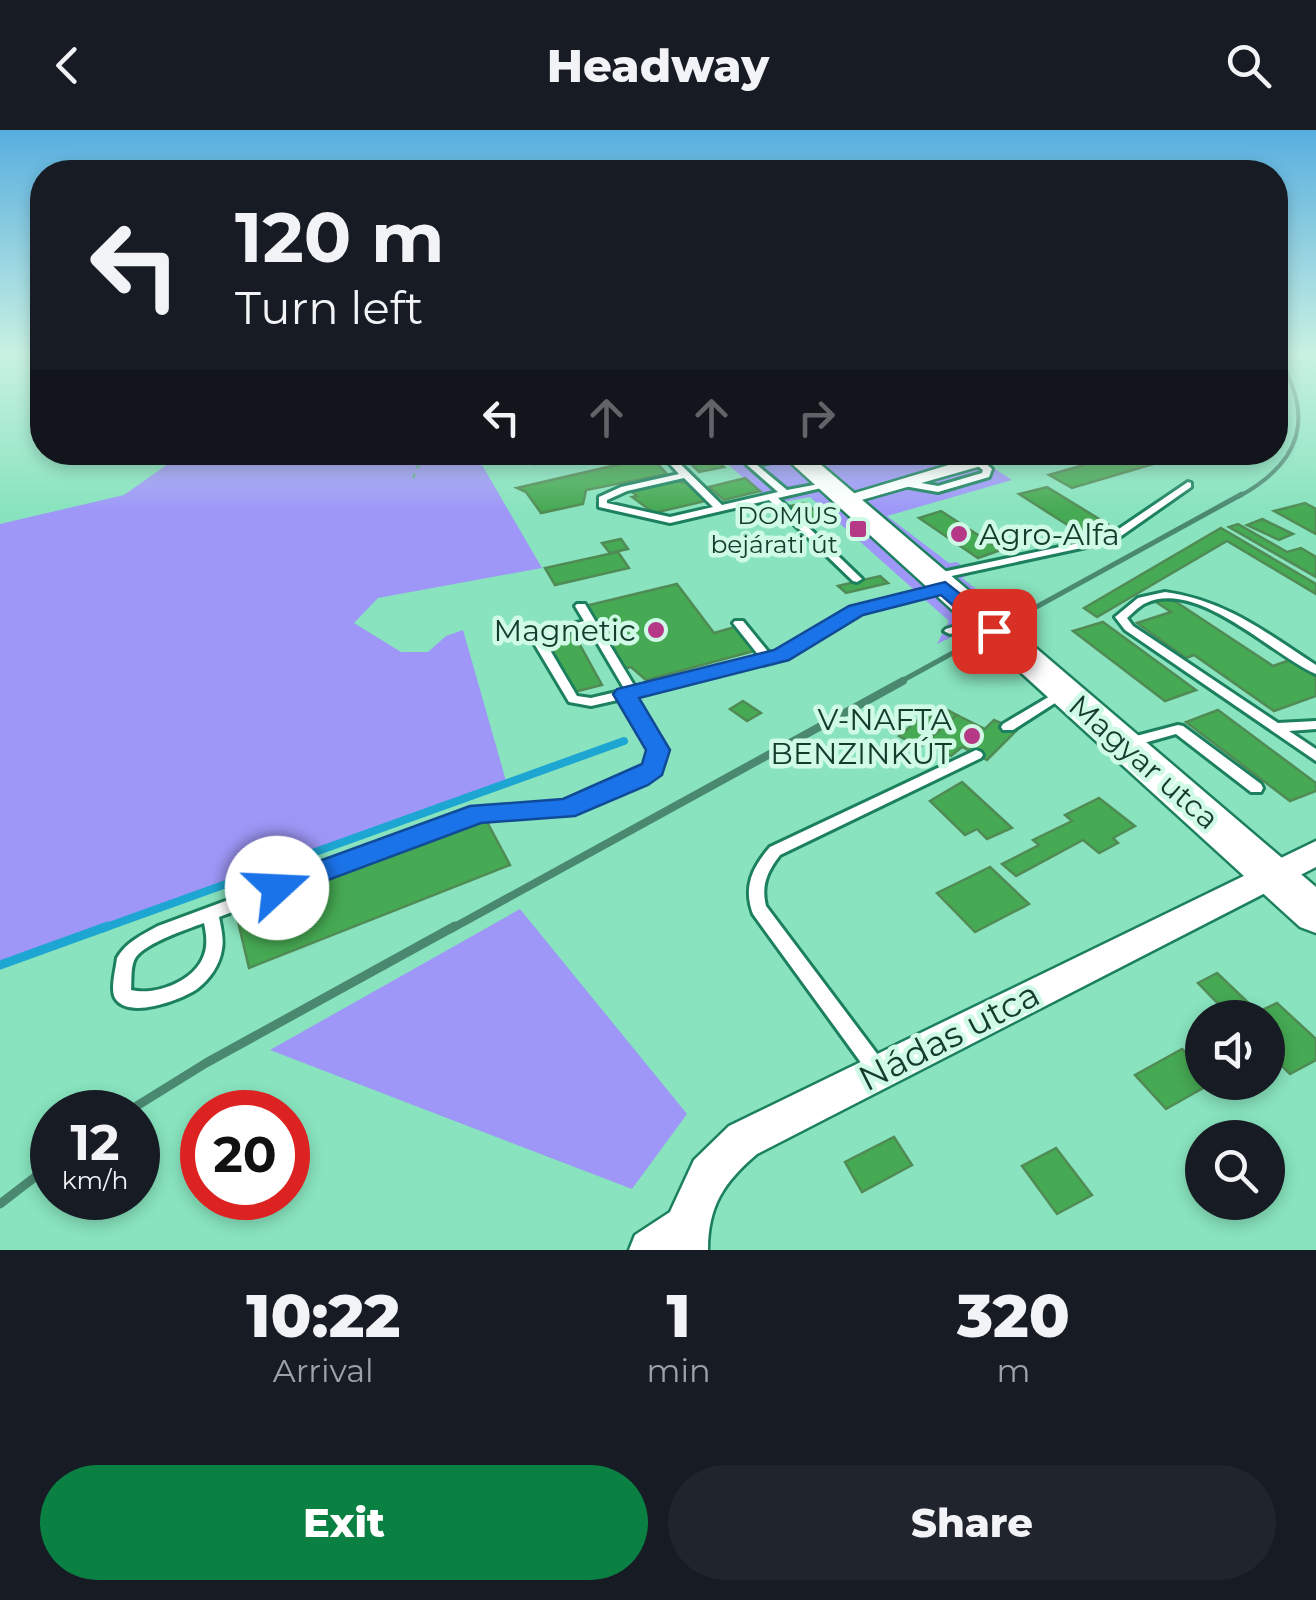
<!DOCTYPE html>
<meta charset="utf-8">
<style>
:root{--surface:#171b24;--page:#20242c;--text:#f1f3f6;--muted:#9ea1a6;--accent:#0b8043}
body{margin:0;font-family:Montserrat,sans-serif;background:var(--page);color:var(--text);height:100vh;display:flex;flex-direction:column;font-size:38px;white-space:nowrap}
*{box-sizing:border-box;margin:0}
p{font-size:32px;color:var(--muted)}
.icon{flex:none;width:55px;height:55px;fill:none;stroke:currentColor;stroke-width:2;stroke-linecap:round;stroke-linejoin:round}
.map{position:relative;height:1120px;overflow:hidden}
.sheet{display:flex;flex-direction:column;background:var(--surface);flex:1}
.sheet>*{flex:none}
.top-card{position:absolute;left:30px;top:30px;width:1258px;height:305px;border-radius:40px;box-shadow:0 5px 15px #0003;background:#171b24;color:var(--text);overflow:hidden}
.controls{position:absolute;left:1185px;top:870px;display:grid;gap:20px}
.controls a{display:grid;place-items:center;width:100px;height:100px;border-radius:50%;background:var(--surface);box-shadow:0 5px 15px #0003;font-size:50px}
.speed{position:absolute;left:30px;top:960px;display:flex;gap:20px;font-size:50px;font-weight:700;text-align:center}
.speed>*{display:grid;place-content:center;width:130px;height:130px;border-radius:50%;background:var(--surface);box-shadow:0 5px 15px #0003;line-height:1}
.speed small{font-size:25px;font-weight:400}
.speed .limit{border:15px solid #d22;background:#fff;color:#111}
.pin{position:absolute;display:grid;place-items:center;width:85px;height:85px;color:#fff;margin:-42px;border-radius:20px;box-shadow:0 5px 15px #0006}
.me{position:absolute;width:110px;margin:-55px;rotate:70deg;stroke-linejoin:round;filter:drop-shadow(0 0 8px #0008)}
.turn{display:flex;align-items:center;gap:35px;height:210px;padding:0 40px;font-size:45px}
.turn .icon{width:130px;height:130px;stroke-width:2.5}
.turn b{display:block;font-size:70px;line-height:85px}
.lanes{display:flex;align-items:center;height:95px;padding:0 40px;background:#0003;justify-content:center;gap:50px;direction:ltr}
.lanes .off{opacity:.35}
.eta{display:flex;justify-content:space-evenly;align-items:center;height:170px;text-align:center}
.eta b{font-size:60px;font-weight:800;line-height:70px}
.button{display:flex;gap:20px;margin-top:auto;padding:20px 40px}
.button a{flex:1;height:115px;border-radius:60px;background:var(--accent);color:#fff;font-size:40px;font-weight:800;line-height:115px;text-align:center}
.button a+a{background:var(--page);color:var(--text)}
header{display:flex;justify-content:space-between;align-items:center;height:130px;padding:0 40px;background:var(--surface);font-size:45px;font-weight:800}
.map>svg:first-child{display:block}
.green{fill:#9e97f7}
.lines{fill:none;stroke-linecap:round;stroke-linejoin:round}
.stream-far1{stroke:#1da6d1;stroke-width:8}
.stream{stroke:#1da6d1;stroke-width:9}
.building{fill:#46a953;stroke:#508b55;stroke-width:2.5}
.lane-casing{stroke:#1c805f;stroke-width:6}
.street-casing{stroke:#1c805f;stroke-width:5}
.secondary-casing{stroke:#1c805f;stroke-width:5}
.path{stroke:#62ac8f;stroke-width:2.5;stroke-dasharray:5 5;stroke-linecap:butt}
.lane{fill:#fff;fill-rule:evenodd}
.street{fill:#fff;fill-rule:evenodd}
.secondary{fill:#fff;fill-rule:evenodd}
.rail-far3{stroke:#4a8870;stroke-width:4}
.rail-far2{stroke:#4a8870;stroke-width:5}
.rail-far1{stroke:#4a8870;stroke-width:8}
.rail{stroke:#4a8870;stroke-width:9}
.route{fill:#1a73e8;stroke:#114b97;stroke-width:2.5}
.poi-dot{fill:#b63988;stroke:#cffae6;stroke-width:4}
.labels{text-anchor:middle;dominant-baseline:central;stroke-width:9;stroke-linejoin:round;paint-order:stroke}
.far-poi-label{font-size:25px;fill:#153b2d;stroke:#cffae6;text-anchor:end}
.poi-label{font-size:30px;fill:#153b2d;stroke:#cffae6;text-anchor:end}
.street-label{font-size:30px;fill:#153b2d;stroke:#cffae6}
.near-street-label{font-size:35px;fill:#153b2d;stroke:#cffae6}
</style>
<header><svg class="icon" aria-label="back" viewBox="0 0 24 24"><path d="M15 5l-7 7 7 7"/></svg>Headway<svg class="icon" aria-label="search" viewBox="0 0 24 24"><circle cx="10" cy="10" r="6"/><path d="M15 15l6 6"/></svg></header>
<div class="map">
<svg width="1316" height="1120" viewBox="0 0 1316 1120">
<rect width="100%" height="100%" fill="#88e3be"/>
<!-- green -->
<g class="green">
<polygon points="185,322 475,323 542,438 378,468 354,493 401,522 428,522 446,506 463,500 506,651 0,838 0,394 124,365"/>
<polygon points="762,323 970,323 1012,350 887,386 949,433 957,432 971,444 962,448 1005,482 937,514 949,491 810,367 772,374 729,335 765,327"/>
<polygon points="520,779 687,984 632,1059 270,920"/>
</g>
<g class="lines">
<!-- stream-far1 -->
<polyline class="stream-far1" points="101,799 624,611"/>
<!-- stream -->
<polyline class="stream" points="0,835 108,796"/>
</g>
<!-- building -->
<g class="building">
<polygon points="525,322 591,322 534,334"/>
<polygon points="679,322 708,322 724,337 699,342"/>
<polygon points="1129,322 1194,322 1072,358 1049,345"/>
<polygon points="651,327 667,344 586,360 583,374 541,383 526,362 517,358"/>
<polygon points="745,348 760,361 724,370 709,357"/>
<polygon points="674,351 686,353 705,371 654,383 632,367 637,366 631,361"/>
<polygon points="1047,357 1109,395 1080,403 1019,364"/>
<polygon points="806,373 822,387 799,392 784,377"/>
<polygon points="1305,373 1316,379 1316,404 1274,381"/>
<polygon points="941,381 1001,420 978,428 919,388"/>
<polygon points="1262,389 1293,404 1279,410 1247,395"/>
<polygon points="1238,394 1287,422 1301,418 1316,427 1316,447 1229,397"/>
<polygon points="1221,398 1316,454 1316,464 1227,411 1097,487 1084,478"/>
<polygon points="621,409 628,419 610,423 602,413"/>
<polygon points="618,422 629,438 555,455 545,438"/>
<polygon points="880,446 888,453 846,463 838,456"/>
<polygon points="677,454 714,503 735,497 754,521 646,550 631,537 624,539 585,476"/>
<polygon points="1170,468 1273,536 1290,530 1316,547 1316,566 1274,581 1194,525 1186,528 1137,493 1171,482 1156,472"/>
<polygon points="1103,492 1196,560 1165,571 1073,501"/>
<polygon points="574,504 602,555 574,562 548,511"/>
<polygon points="743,571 761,583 747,591 730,579"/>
<polygon points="942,577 957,585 920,617 899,606 924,585 930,588"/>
<polygon points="1218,580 1316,653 1316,661 1290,671 1186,592"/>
<polygon points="957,585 985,599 994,590 1017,600 987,630 962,617 951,626 926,612"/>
<polygon points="962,652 1012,698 987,709 977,699 965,705 930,671"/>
<polygon points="1099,668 1135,696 1113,708 1118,713 1099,723 1083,710 1016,746 1002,734 1039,715 1033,710 1072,691 1065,685"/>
<polygon points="486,690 510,735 249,838 236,783"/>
<polygon points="990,737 1029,774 975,802 937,763"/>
<polygon points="1217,843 1258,882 1277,873 1316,909 1316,930 1290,944 1268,922 1268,888 1232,888 1198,853"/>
<polygon points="1182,919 1190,927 1202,921 1202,952 1238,952 1221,962 1212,953 1166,979 1135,945"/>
<polygon points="894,1007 912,1035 862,1062 845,1032"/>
<polygon points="1056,1018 1092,1065 1057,1084 1022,1036"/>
</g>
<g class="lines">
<!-- lane casing -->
<g class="lane-casing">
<g id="lane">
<path d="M659,322h9l54,53 56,-13 -32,-28 4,-3 47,-8v4l-40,8 30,25 43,-8v4l-52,12 84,81 -5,3 -4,-1 -84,-81 -99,23 -71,-16v-10l22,-10 58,-13zM684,348l29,29 -43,10 -63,-14v-3l20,-9z"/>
<polygon points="998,322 1013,322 984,332 992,339 989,347 938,362 904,356 899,353 904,350 938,356 982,343 983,340 975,334 975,330"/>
<polygon points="1188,352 1191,353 1191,357 1114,411 933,450 928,447 933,444 1107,407"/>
<path d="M945,455l4,1 1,2 -1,2 -89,23 -75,45 -152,38 32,54 -1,12 -13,16 -85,36 -86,4 -261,99c2,10 5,22 3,32 -2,16 -13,31 -25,40 -16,11 -69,31 -82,9 -5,-9 1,-30 2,-40 9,-16 25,-23 41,-32l316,-117 90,-5 77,-32 9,-11 1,-11 -29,-51 -31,7 -22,-4 -34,-57 3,-11 46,-13 -9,-15 2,-2h8l50,83 125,-30 -27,-34 2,-2h8l27,33 7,-2 75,-43zM588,497l37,63 -34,8 -14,-2 -30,-51 1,-7zM204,793c2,10 4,21 0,32 -9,26 -48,41 -73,35 1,-10 -1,-25 5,-33 10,-14 51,-28 68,-34z"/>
<path d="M1165,462c62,9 100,40 151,73v9c-44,-19 -118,-95 -170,-71 -7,3 -13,10 -19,15l6,8 145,97 38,-2v8l-27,2 27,18v12l-191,-131 -10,-13 23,-19z"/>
<polygon points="981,488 987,491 985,493 950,504 944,501 946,499"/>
<polygon points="1062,559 1068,563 1066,566 1013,600 1003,600 1001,597 1003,594"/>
<polygon points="1178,595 1183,596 1261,654 1263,658 1261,662 1251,662 1176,604 1126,618 1121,616 1119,613 1121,610"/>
<path d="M976,620l5,2 2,3 -2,3 -201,97c-13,17 -19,30 -14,51l118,157 2,6 -2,6 -7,3 -7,-3 -117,-161c-10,-27 -1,-46 17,-67z"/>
</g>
</g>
<!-- street casing -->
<g class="street-casing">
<g id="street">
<polygon points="982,325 991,330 988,334 844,375 835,369"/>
<path d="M1316,711v26l-559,287c-33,28 -49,52 -49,96h-79l6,-15 35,-23 24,-52 35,-34z"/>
</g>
</g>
<!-- secondary casing -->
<g class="secondary-casing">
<polygon id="secondary" points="779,322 806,322 1316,757 1316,803 1300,797"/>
</g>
<!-- path -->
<g class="path">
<polyline points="421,329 481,324"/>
<polyline points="413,348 424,322"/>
</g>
<!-- lane -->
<use href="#lane" class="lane"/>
<!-- street -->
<use href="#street" class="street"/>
<!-- secondary -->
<use href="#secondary" class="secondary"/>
<!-- rail-far3 -->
<path class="rail-far3" d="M1238,367c64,-35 78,-80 38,-143"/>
<!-- rail-far2 -->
<polyline class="rail-far2" points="898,553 1242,364"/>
<!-- rail-far1 -->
<polyline class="rail-far1" points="451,799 903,551"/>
<!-- rail -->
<g class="rail">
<polyline points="127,982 206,933 455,796"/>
<polyline points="0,1074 52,1034"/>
</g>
</g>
<!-- sky -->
<linearGradient id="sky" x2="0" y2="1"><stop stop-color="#57aedf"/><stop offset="0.59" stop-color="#c9f2e2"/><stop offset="1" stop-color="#c9f2e2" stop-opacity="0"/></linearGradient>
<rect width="1316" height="381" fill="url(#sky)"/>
<!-- route -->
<polygon class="route" points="945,452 1001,496 1001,505 987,505 941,465 863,485 789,530 639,568 670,620 662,645 648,655 575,686 481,693 277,769 267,766 263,758 267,750 470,676 563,669 642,634 646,620 613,564 617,559 774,520 849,476"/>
<!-- markers -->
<g class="poi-dot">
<rect x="848" y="389" width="20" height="20" rx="5"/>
<circle cx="959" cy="404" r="10"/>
<circle cx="656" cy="500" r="10"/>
<circle cx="972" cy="606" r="10"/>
</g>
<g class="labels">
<!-- far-poi labels -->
<g class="far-poi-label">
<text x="838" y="385">DOMUS<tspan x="838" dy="29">bejárati út</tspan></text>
</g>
<!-- poi labels -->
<g class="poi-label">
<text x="979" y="404" text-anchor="start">Agro-Alfa</text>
<text x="636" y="500">Magnetic</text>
<text x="952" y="589">V-NAFTA<tspan x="952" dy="34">BENZINKÚT</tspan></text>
</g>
<!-- street labels -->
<g class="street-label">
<text transform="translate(1144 632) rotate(41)">Magyar utca</text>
</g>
<!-- near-street labels -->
<g class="near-street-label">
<text transform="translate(949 906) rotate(-27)">Nádas utca</text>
</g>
</g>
</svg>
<div class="controls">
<a><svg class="icon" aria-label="sound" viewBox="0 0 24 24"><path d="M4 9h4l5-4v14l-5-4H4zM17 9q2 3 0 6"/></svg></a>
<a><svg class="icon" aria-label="search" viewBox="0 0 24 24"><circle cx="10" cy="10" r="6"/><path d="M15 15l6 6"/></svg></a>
</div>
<div class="speed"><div>12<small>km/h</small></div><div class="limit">20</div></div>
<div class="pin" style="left:994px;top:501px;background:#d93025"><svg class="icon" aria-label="arrive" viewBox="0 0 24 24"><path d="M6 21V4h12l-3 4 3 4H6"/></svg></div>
<svg class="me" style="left:277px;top:758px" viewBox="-20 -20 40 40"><circle r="19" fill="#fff"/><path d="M0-13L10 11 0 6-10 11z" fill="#1a73e8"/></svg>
<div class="top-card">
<div class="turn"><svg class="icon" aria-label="left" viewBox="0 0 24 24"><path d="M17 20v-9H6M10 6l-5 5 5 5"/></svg><div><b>120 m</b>Turn left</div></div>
<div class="lanes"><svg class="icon" aria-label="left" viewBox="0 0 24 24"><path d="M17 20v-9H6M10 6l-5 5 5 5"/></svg><svg class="icon off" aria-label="ahead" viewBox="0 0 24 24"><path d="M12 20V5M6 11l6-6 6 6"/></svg><svg class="icon off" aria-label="ahead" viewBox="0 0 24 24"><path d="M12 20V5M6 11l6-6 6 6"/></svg><svg class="icon off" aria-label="right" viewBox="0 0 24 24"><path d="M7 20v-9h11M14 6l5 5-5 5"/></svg></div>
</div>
</div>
<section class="sheet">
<div class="eta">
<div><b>10:22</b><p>Arrival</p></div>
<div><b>1</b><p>min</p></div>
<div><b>320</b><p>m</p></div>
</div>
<div class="button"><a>Exit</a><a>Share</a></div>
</section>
